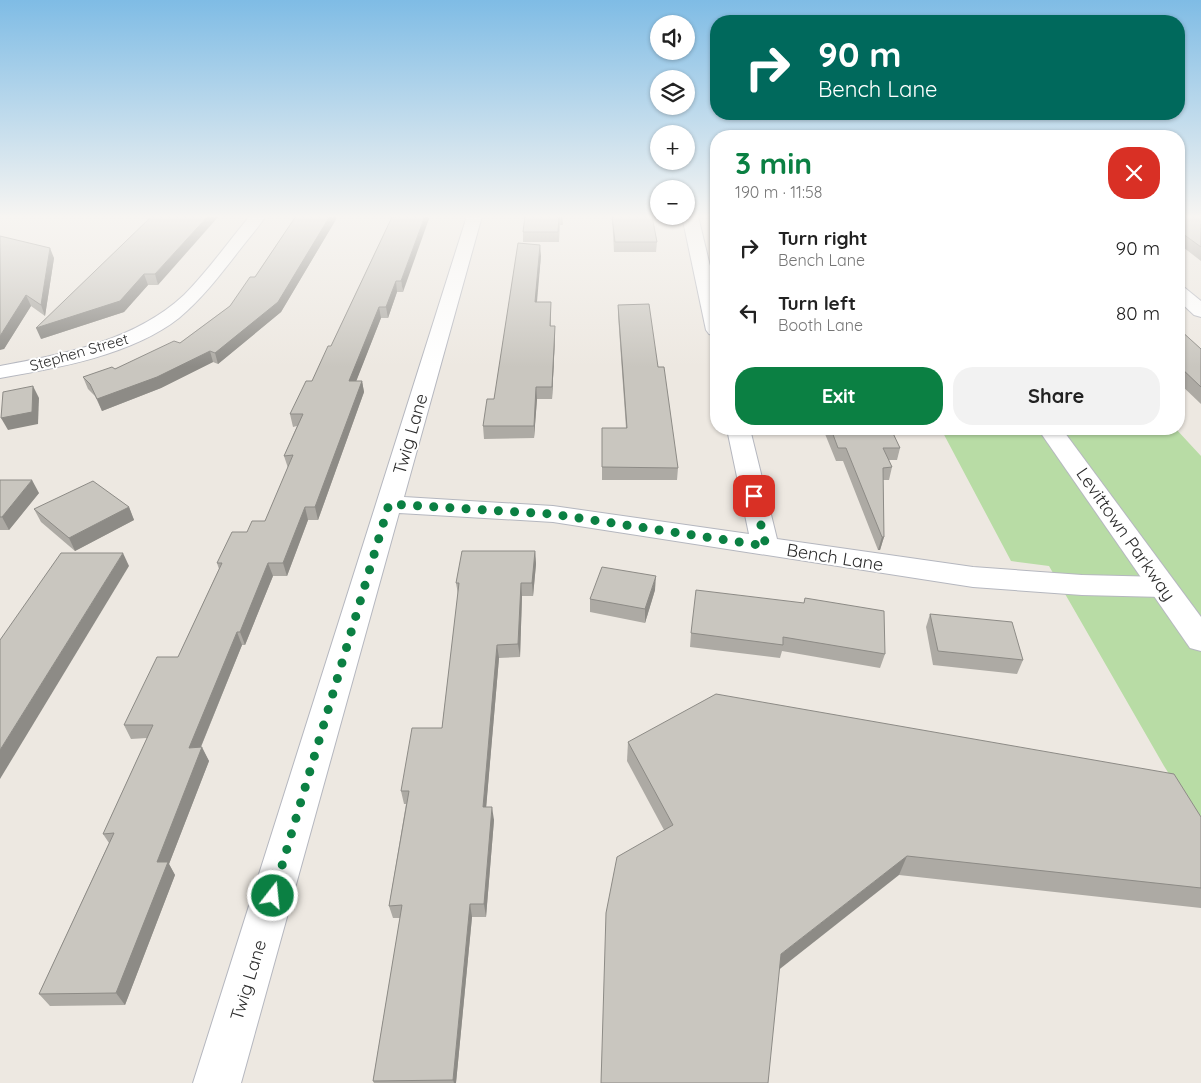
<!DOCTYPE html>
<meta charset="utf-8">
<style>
:root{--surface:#fff;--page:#f2f2f2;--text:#222;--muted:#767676;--accent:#0b8043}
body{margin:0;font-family:Quicksand,sans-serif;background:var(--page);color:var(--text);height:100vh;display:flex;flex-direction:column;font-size:19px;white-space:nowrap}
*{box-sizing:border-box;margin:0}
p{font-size:16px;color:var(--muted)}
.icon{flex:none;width:28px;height:28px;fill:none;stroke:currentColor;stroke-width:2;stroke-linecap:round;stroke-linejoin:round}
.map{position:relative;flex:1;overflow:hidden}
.sheet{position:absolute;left:710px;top:130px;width:475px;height:305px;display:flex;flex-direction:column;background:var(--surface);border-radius:20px;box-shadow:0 1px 4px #0004}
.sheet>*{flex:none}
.guide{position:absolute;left:710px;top:15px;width:475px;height:105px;border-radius:20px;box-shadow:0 1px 4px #0004;background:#00695c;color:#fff;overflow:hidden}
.controls{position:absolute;left:650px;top:15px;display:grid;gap:10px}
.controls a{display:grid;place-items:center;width:45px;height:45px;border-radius:50%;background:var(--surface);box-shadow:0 1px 4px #0004;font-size:25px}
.pin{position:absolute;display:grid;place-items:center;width:42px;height:42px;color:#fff;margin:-21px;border-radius:10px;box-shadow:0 2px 8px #0006}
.me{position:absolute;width:55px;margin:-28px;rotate:16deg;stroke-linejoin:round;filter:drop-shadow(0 0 4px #0008)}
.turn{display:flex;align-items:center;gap:18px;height:105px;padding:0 25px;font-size:22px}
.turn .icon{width:65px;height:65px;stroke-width:2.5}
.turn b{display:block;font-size:35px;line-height:42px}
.round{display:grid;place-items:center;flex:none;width:52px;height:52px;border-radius:20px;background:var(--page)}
.head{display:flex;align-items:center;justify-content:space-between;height:85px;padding:0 25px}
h1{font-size:30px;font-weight:700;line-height:38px;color:var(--accent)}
.cta{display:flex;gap:10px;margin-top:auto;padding:10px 25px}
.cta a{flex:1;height:58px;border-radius:20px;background:var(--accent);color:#fff;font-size:20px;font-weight:700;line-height:58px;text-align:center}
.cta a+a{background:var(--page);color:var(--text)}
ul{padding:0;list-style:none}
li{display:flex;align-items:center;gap:15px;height:65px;padding:0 25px}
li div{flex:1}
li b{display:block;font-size:19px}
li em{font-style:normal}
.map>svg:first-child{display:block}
.green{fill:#b8dca5}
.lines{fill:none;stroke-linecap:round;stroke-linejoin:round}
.street-casing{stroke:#b5b7bf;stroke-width:2}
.secondary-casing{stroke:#b5b7bf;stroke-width:2}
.street{fill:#fff;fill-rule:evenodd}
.secondary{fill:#fff;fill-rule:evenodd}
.wall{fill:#adaaa4}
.shaded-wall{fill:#8d8b86}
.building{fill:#c9c6bf;stroke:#8d8b86}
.route{stroke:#0b8043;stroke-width:9;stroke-dasharray:0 16.2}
.labels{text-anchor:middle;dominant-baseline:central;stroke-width:4;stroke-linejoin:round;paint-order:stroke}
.far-street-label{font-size:15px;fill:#2d2d2d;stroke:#fff}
.street-label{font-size:18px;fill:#2d2d2d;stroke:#fff}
</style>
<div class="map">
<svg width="1201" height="1083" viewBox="0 0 1201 1083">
<rect width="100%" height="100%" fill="#ede8e1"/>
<!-- green -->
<polygon class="green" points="941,429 1176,429 1201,456 1201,825 1164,766 1049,566 1011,561"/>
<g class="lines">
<!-- street casing -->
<g class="street-casing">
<g id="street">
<path d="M250,216h16c-9,13 -19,24 -28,36 -18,23 -36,47 -59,66 -47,37 -121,50 -179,60v-12c64,-12 135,-25 184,-71 24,-24 44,-53 66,-79z"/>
<polygon points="467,216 482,216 404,497 553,506 749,534 727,429 750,429 777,539 973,567 1082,575 1163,577 1173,580 1178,587 1173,594 1163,597 1082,595 973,587 553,522 399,513 241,1083 193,1083"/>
<polygon points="682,216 698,216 716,291 716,336 709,334 706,330"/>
<polygon points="1179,287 1185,288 1201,301 1201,317 1194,315 1179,301"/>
</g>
</g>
<!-- secondary casing -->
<g class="secondary-casing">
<polygon id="secondary" points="1038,429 1062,429 1201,617 1201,651 1190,648"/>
</g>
<!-- street -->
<use href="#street" class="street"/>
<!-- secondary -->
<use href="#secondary" class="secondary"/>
</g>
<!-- wall -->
<g class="wall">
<polygon points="152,216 158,285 148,285 124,312 41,339"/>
<polygon points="296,216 338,216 281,312 218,364 213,362 161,388 102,411 95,396 88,389 83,377 115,369 180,343 230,306 255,277"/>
<polygon points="525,216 563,216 563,225 560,225 559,242 523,242 523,232"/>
<polygon points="612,216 652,216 657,242 656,252 614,252"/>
<polygon points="1179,216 1201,216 1201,261 1179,244"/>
<polygon points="392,217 403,292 397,292 388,318 381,318 356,381 362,381 364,392 318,520 308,520 287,576 273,576 245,645 242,645 201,747 209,761 169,864 175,875 125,1005 50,1006 39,994 109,843 103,834 147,738 131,739 124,725 178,657 219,569 217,563 247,532 265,521 288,468 284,456 297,426 293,427 290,414 312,381 331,346"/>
<polygon points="0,236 54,258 45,316 31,306 4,349"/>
<polygon points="541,256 536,302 551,302 551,326 555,337 552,399 537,399 534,438 484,439 483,426 494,399"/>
<polygon points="618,305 658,367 678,468 677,480 602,480 602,428 626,428 618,315"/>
<polygon points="1179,329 1201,349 1201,404 1179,383"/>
<polygon points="823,429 891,429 900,448 897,460 889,460 892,467 889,480 883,480 884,537 880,550 878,550 843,461 836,461"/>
<polygon points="0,480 39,493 9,530 0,530"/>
<polygon points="129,507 134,520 75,551 41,522 34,509"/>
<polygon points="535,551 536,564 533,596 522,596 520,657 499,658 486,807 494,820 486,917 472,917 456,1083 374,1083 373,1081 400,918 393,918 389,906 406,804 404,804 401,791 442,728 458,594 456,583"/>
<polygon points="655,590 645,623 590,612 590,599"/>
<polygon points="805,598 885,654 880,668 782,651 780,658 690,647 691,633 804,603"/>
<polygon points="930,614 1023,660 1017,674 933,665 926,627"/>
<polygon points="628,742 1201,817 1201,908 899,875 664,830 627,761"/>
</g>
<!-- shaded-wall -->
<g class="shaded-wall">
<polygon points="208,216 219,216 158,285 155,274"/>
<polygon points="330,216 338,216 281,312 218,364 215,353"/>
<polygon points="425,216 430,216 403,292 401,281"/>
<polygon points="540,245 541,256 536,313 535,302"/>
<polygon points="50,248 54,258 45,316 41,305"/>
<polygon points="144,274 148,285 124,312 41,339 36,328"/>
<polygon points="396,281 397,292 388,318 386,307"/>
<polygon points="26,295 31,306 4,349 0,350 0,336"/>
<polygon points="379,307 381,318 352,392 349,381"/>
<polygon points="555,326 555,337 552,399 552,387"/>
<polygon points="210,351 213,362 161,388 102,411 97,399"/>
<polygon points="362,381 364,392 318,520 315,507"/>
<polygon points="33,386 39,398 38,424 8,430 1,418"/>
<polygon points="536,387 537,399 534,438 534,426"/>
<polygon points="32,480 39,493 9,530 2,517"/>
<polygon points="129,507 134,520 75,551 69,538"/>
<polygon points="305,507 308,520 287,576 283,563"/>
<polygon points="882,537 884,537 880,550 878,550"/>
<polygon points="535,551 536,564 533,596 532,583"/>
<polygon points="123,553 129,566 0,779 0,750"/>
<polygon points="268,563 273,576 245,645 240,632"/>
<polygon points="656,576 655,590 645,623 645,609"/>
<polygon points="521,583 522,596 520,657 518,644"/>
<polygon points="237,632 242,645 195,761 189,748"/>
<polygon points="497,645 499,658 485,821 483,807"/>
<polygon points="202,747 209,761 169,864 175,875 125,1005 116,993 157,862"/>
<polygon points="492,807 494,820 486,917 484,904"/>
<polygon points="907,856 899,875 776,972 781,954"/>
<polygon points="470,904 472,917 456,1083 454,1083 453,1080"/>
</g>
<!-- building -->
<g class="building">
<polygon points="152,216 208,216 155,274 144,274 120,301 36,328"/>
<polygon points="296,216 330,216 278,302 215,353 210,351 157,377 97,399 90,384 83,377 112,367 115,369 174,341 180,343 230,306 250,277 255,277"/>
<polygon points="397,216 425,216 401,281 396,281 386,307 379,307 349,381 362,381 315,507 305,507 283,563 268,563 240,632 237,632 189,748 202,747 157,862 168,862 116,993 39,994 114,833 103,834 153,725 124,725 157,657 178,657 222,563 217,563 232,532 247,532 252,521 265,521 293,455 284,456 303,414 290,414 306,381 312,381 328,346 331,346 392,217 396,217"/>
<polygon points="525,216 563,216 559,216 558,232 523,232"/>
<polygon points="612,216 652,216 657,242 615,242"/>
<polygon points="1179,216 1201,216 1201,247 1179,231"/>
<polygon points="0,236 50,248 41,305 26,295 0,336"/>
<polygon points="518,243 540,245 535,302 551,302 550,326 555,326 552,387 536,387 534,426 483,426 487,399 494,399"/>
<polygon points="649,304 658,367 664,367 678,468 602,467 602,428 627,428 618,305"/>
<polygon points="1179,329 1201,349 1201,387 1179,366"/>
<polygon points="33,386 32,412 1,418 3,392"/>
<polygon points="831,429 891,429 900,448 883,448 892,467 883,468 884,537 882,537 846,448 838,448"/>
<polygon points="0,480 32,480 2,517 0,517"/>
<polygon points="93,481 129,507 69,538 34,509"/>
<polygon points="462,551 535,551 532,583 521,583 518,644 497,645 483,807 492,807 484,904 470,904 453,1080 373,1081 402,905 389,906 409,791 401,791 412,728 442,728 459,583 456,583"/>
<polygon points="61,553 123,553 0,750 0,640"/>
<polygon points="602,567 656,576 645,609 590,599"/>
<polygon points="696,590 804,603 805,598 884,611 885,654 783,637 783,645 691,633"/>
<polygon points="930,614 1012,622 1023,660 938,651"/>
<polygon points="716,694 1174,774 1201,817 1201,888 907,856 781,954 768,1083 601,1083 606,913 617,857 673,825 628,742"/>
</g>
<!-- sky -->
<linearGradient id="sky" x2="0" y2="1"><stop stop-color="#7fbce5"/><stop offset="0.59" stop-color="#f7f5f2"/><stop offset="1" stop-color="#f7f5f2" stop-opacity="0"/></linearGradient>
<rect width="1201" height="367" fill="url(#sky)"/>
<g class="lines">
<!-- route -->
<polyline class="route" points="273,896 389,504 552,514 766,546 754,496"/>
</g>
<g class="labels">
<!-- far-street labels -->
<g class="far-street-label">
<text transform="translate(79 352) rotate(-16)">Stephen Street</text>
</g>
<!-- street labels -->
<g class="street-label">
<text transform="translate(410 434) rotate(-74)">Twig Lane</text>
<text transform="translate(1126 534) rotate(55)">Levittown Parkway</text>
<text transform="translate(835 557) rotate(9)">Bench Lane</text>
<text transform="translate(248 980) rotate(-73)">Twig Lane</text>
</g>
</g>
</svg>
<div class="controls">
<a><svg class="icon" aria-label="sound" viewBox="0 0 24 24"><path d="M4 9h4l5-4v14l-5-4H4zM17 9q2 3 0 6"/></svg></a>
<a><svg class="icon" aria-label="layers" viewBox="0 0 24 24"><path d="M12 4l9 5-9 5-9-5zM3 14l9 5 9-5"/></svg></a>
<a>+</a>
<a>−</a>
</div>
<div class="pin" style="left:754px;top:496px;background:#d93025"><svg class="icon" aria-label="arrive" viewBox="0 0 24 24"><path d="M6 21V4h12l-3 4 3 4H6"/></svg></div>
<svg class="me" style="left:273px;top:896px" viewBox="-20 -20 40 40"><circle r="17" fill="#0b8043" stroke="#fff" stroke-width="3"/><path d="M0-11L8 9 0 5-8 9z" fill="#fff"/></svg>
<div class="guide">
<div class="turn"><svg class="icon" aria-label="right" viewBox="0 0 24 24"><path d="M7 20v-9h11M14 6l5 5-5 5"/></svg><div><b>90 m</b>Bench Lane</div></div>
</div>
<section class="sheet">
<div class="head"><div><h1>3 min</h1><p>190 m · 11:58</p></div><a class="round" style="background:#d93025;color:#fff"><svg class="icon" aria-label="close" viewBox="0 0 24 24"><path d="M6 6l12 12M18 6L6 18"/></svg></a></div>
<ul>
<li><svg class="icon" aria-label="right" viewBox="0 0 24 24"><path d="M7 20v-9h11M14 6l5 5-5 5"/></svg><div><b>Turn right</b><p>Bench Lane</p></div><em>90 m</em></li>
<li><svg class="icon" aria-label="left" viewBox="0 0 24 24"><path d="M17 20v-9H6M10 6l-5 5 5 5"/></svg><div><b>Turn left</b><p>Booth Lane</p></div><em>80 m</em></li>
</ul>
<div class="cta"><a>Exit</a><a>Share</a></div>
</section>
</div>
